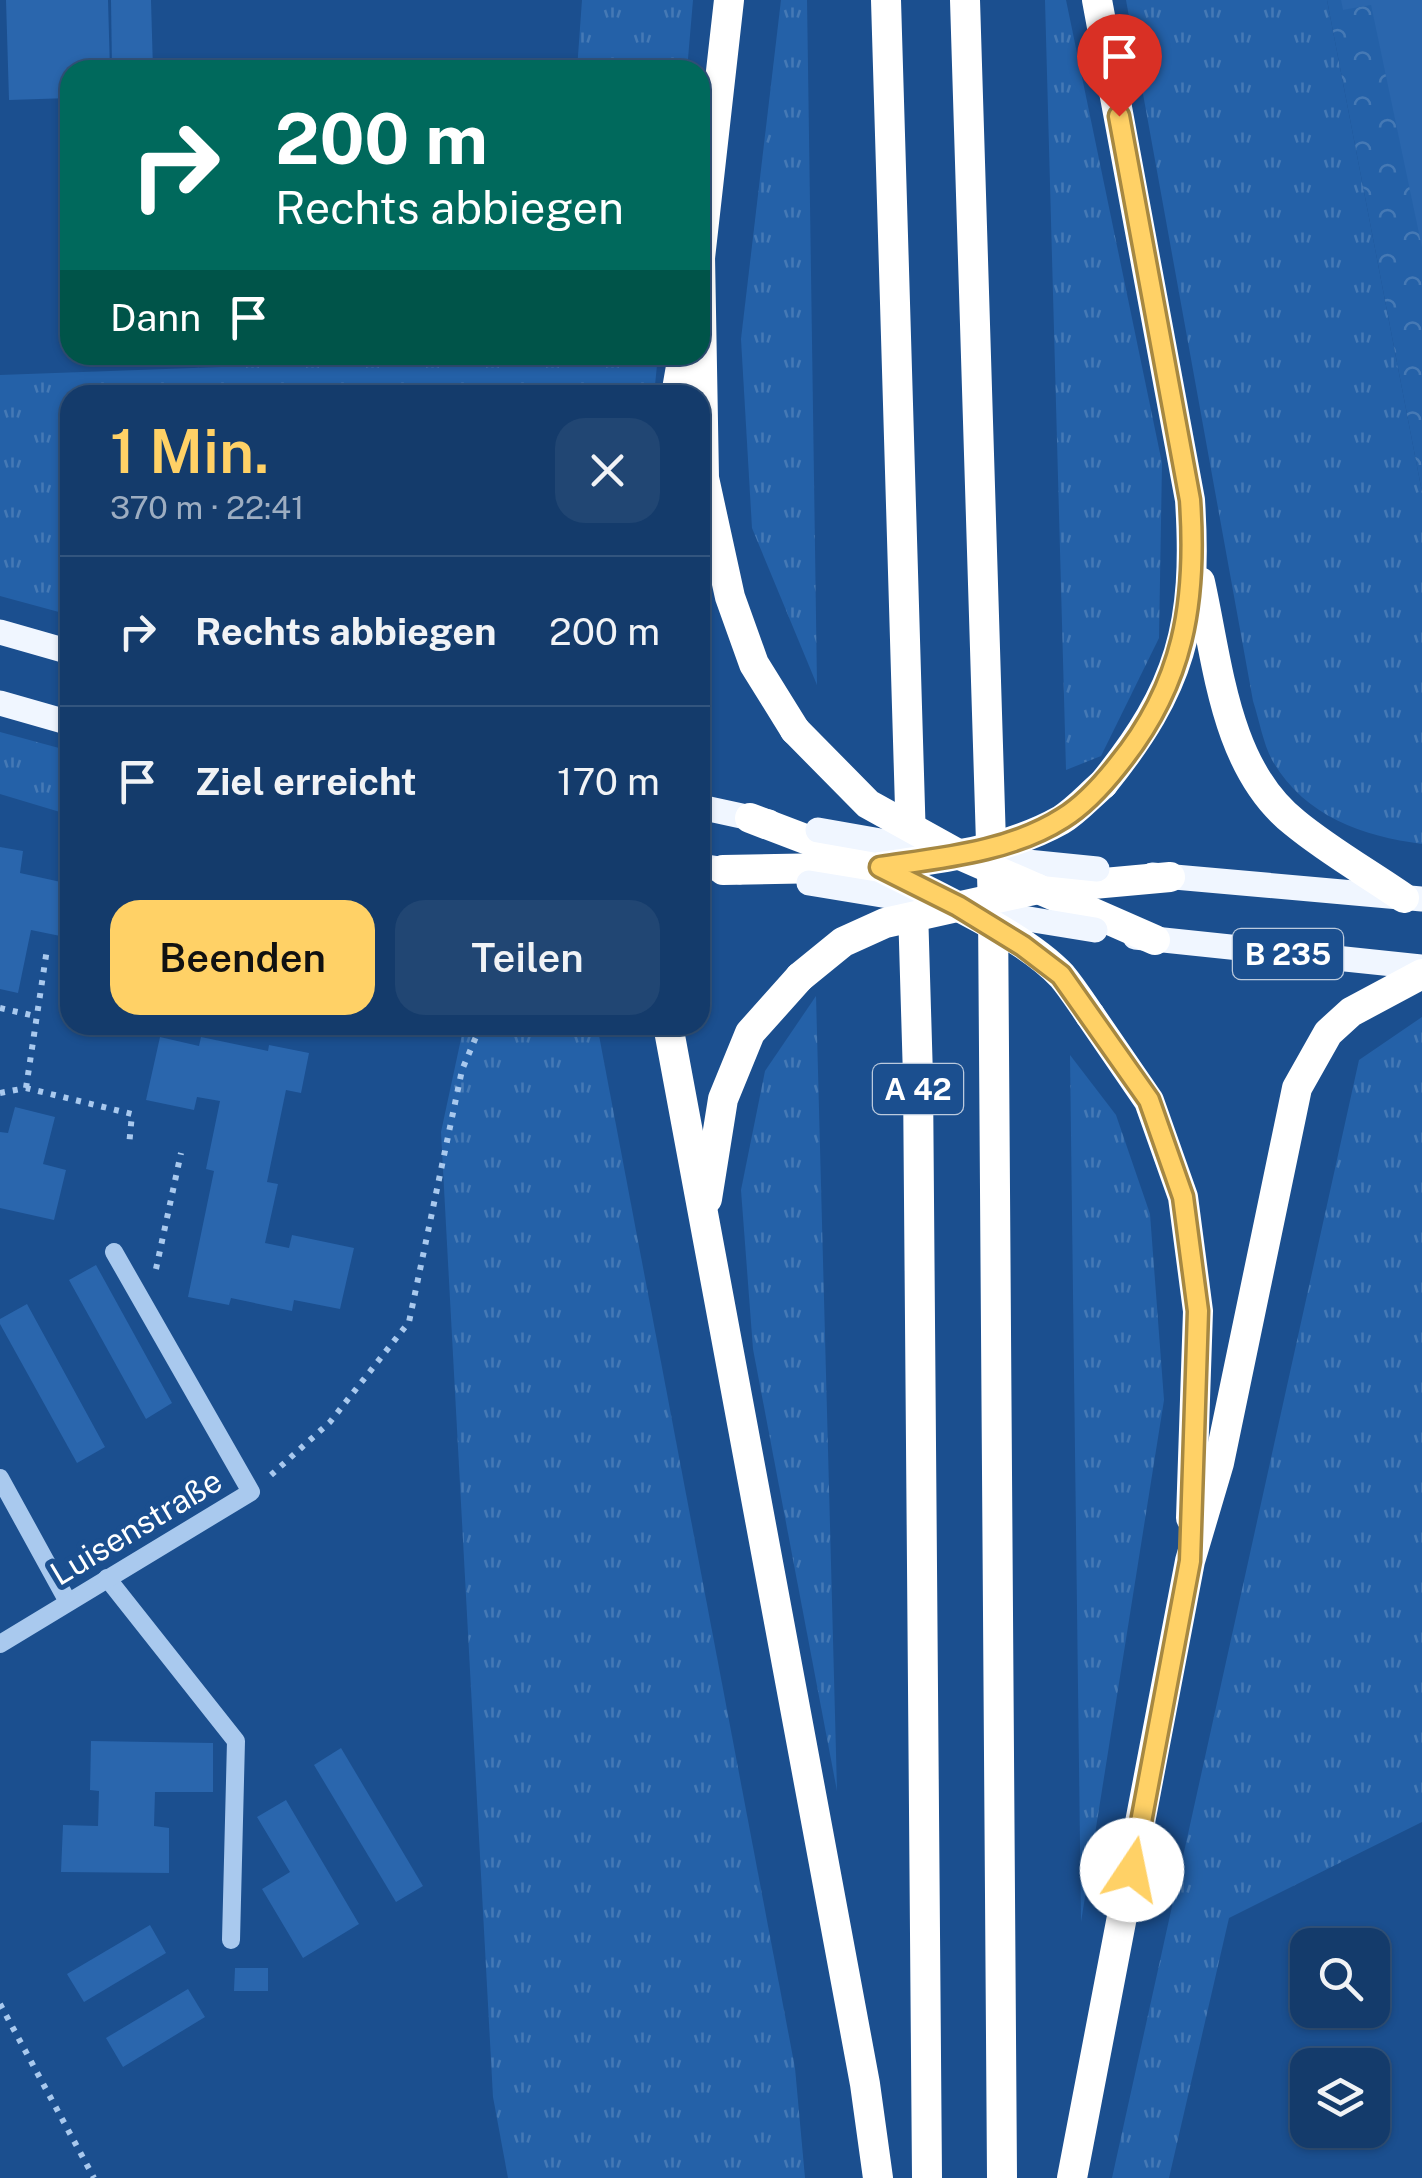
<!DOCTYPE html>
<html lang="de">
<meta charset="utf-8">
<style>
:root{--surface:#143b6b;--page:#214673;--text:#f1f3f6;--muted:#9dadc1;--line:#33557e;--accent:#ffd166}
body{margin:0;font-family:"Public Sans",sans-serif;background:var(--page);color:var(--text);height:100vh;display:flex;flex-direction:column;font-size:38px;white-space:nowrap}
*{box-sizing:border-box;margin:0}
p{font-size:32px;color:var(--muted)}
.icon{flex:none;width:55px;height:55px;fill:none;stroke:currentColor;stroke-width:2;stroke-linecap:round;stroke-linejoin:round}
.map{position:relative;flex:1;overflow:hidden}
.panel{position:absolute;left:60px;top:385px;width:650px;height:650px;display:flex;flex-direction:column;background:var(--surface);border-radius:30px;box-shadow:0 2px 8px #0004,0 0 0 2px var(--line)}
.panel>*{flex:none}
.guide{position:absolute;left:60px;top:60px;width:650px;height:305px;border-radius:30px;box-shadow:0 2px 8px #0004,0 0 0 2px var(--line);background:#00695c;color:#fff;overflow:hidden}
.buttons{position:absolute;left:1290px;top:1928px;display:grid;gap:20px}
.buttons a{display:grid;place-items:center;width:100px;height:100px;border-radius:20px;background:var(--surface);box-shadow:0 2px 8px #0004,0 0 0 2px var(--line);font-size:50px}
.pin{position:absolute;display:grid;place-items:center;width:85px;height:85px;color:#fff;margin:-102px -42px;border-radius:50% 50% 50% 0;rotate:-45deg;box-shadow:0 0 10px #0007}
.pin .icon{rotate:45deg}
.me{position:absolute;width:110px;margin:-55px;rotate:11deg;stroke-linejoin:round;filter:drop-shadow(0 0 8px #0008)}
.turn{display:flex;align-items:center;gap:35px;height:210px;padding:0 50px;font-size:45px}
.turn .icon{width:130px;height:130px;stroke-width:2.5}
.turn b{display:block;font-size:70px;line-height:85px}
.then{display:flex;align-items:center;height:95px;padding:0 50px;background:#0003;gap:20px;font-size:38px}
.round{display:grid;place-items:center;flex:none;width:105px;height:105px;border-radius:30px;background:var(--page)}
.head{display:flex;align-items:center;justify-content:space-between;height:170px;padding:0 50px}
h1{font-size:60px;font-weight:600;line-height:75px;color:var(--accent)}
.button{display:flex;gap:20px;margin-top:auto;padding:20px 50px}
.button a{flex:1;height:115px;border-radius:30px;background:var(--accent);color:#111;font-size:40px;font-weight:600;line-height:115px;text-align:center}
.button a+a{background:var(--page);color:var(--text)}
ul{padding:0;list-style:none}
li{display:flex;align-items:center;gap:30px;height:150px;padding:0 50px;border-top:2px solid var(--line)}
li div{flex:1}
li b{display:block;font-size:38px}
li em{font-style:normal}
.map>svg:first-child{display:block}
.grass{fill:url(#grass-tufts)}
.park{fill:url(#park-crowns)}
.building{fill:#2a66ad}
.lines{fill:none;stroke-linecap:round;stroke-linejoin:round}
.path{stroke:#a9c9ee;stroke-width:6;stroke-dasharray:5 8;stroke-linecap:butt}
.minor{stroke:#a9c9ee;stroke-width:18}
.major{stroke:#f0f6ff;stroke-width:25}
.highway{stroke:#fff;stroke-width:30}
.major-bridge{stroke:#f0f6ff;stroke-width:25}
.highway-bridge{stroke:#fff;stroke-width:30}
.route-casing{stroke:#a68842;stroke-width:25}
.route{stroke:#ffd166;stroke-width:18}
.labels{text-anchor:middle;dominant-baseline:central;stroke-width:10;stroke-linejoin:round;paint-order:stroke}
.shield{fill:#1b4f8f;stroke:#bbcadd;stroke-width:2.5}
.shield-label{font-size:30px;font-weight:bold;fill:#fff}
.street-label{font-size:32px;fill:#fff;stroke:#1b4f8f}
</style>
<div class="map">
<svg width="1422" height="2178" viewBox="0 0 1422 2178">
<defs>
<pattern id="grass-tufts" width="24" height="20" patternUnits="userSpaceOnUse" patternTransform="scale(2.5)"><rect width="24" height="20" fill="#2461a8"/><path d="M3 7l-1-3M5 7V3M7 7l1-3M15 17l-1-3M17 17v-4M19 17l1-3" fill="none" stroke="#4579b5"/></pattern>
<pattern id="park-crowns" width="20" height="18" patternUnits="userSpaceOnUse" patternTransform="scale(2.5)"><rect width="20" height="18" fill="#2461a8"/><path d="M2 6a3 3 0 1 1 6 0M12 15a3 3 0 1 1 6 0" fill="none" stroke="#4579b5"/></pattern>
</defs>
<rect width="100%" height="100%" fill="#1b4f8f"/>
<!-- grass -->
<g class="grass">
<polygon points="582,0 693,0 687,70 577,70"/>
<polygon points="781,0 807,0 817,685 752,528 741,339"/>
<polygon points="1045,0 1066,0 1162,463 1159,638 1101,756 1066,770"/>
<path d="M1126,0h201l95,492v352c-60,-8 -118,-28 -150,-84 -9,-17 -13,-41 -19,-59z"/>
<polygon points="557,355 658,355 654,395 70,395 70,615 0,596 0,375"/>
<polygon points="0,732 70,751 70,815 0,794"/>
<polygon points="816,996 837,1791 753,1349 741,1190 765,1071"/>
<polygon points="1422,1017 1422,1822 1229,1918 1169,2178 1112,2178 1359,1060"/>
<polygon points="464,1025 597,1025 795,2068 805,2178 508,2178 493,2097 441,1132"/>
<polygon points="1070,1055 1116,1115 1150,1214 1164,1400 1081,1922"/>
</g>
<!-- park -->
<polygon class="park" points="1327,0 1422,0 1422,492"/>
<!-- building -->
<g class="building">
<polygon points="6,0 108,0 110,70 70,70 70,98 9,100"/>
<polygon points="111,0 151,0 153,70 112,70"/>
<polygon points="1341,0 1422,0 1422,248 1371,5 1343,10"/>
<polygon points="60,184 70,184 70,288 62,288"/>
<polygon points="0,847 23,851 20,873 70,884 70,938 31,930 18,993 0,989"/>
<polygon points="160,1037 199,1046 201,1037 268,1051 269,1045 309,1053 301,1093 286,1090 267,1182 278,1184 265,1243 289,1248 292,1235 354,1248 340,1309 294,1300 292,1311 231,1298 229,1305 188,1297 214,1171 206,1169 220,1101 197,1097 194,1110 146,1100"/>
<polygon points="15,1107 55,1117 43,1164 66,1170 54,1220 0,1208 0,1132 8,1133"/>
<polygon points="96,1265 172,1403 146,1419 69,1280"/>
<polygon points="27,1304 105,1447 77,1463 0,1324 0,1319"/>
<polygon points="91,1741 213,1743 213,1792 155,1792 154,1826 169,1828 169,1873 61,1872 63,1825 98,1826 99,1791 90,1790"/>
<polygon points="341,1748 423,1886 396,1902 314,1765"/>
<polygon points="286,1800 359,1924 303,1958 262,1889 290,1872 257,1817"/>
<polygon points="150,1925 166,1953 84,2002 67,1974"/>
<polygon points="235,1968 268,1968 268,1991 234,1991"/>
<polygon points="188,1989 205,2017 123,2067 106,2038"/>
</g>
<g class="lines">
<!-- path -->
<g class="path">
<polyline points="0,1008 35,1016"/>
<polyline points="26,1088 47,949"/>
<polyline points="0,1093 26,1088 132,1114 129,1146"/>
<polyline points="156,1269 181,1153"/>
<polyline points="271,1475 330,1422 409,1322 462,1070 481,1025"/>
<polyline points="0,2004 94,2178"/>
</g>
<!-- minor -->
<g class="minor">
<polyline points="0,1478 68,1602"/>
<polyline points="107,1578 236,1741 231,1940"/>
<polyline points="0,1644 251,1492 114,1252"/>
</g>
<!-- major -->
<g class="major">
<polyline points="0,632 70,652"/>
<polyline points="0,703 70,723"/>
<polyline points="700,807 769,822"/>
<polyline points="700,866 740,872"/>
<polyline points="1152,875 1422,899"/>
<polyline points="1135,937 1422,967"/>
</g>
<!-- highway -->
<g class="highway">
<polyline points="886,0 918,1077 927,2178"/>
<polyline points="965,0 993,908 1002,2178"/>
<path d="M1097,0l93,500c8,124 -9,188 -87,284"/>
<polyline points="700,256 704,478 730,597 754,664 795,730"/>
<polyline points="700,258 729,0"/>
<polyline points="676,395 683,355"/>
<path d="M1200,582c18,81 25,186 95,241 34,28 73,50 109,75"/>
<polyline points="750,818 863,861"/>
<polyline points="723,870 880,867"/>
<polyline points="1038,889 1170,877"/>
<polyline points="1041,890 1155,940"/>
<polyline points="1090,1015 1149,1101 1183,1197 1198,1311 1191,1518"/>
<polyline points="668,1025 865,2084 878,2178"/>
<polyline points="707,1199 723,1099 750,1033 800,977"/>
<polyline points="1072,2178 1190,1561 1219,1463 1297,1088 1328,1033 1351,1012 1422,974"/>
</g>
<!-- major-bridge -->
<g class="major-bridge">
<polyline points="818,830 960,855 1097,869"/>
<polyline points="809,883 1095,930"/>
</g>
<!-- highway-bridge -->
<g class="highway-bridge">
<polyline points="795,730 868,804 960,855 1038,889"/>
<path d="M880,867c52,27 143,67 182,109 10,12 19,26 28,39"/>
<path d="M880,867c61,-9 126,-16 181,-47 15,-9 28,-24 42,-36"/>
<polyline points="800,977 843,942 885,923 1038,889"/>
</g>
</g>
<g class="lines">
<!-- route casing -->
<g class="route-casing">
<path id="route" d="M1119,116l71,384c7,102 -6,184 -72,265 -15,19 -34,40 -55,53 -53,34 -123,40 -183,49l78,39 65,40 38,29 88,125 34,97 15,114 -8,250 -58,309"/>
</g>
<!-- route -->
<use href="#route" class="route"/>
</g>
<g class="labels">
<!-- shield labels -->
<g class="shield">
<rect x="1233" y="929" width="110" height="50" rx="8"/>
<rect x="873" y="1064" width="90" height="50" rx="8"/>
</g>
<g class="shield-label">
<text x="1288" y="954">B 235</text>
<text x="918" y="1089">A 42</text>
</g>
<!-- street labels -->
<g class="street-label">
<text transform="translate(136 1527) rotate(-31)">Luisenstraße</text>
</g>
</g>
</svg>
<div class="buttons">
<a><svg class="icon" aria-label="search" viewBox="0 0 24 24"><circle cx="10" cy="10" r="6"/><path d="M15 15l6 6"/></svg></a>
<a><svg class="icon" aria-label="layers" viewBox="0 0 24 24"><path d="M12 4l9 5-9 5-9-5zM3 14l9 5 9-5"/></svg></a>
</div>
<div class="pin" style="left:1119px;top:116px;background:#d93025"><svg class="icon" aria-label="arrive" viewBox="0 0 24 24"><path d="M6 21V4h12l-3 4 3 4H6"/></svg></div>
<svg class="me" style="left:1132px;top:1870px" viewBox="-20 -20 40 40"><circle r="19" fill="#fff"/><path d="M0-13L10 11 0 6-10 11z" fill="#ffd166"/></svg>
<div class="guide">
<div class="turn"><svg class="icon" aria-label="right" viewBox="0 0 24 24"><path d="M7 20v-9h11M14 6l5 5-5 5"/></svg><div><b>200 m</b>Rechts abbiegen</div></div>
<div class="then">Dann<svg class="icon" aria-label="arrive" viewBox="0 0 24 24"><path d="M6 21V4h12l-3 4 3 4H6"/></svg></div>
</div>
<section class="panel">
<div class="head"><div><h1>1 Min.</h1><p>370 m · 22:41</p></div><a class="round"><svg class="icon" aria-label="close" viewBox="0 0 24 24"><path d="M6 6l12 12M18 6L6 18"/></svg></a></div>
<ul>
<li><svg class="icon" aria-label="right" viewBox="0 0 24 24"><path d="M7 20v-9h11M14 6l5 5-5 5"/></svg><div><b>Rechts abbiegen</b></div><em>200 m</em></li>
<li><svg class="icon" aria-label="arrive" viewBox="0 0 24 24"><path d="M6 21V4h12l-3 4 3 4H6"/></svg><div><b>Ziel erreicht</b></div><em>170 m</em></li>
</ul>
<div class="button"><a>Beenden</a><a>Teilen</a></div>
</section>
</div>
